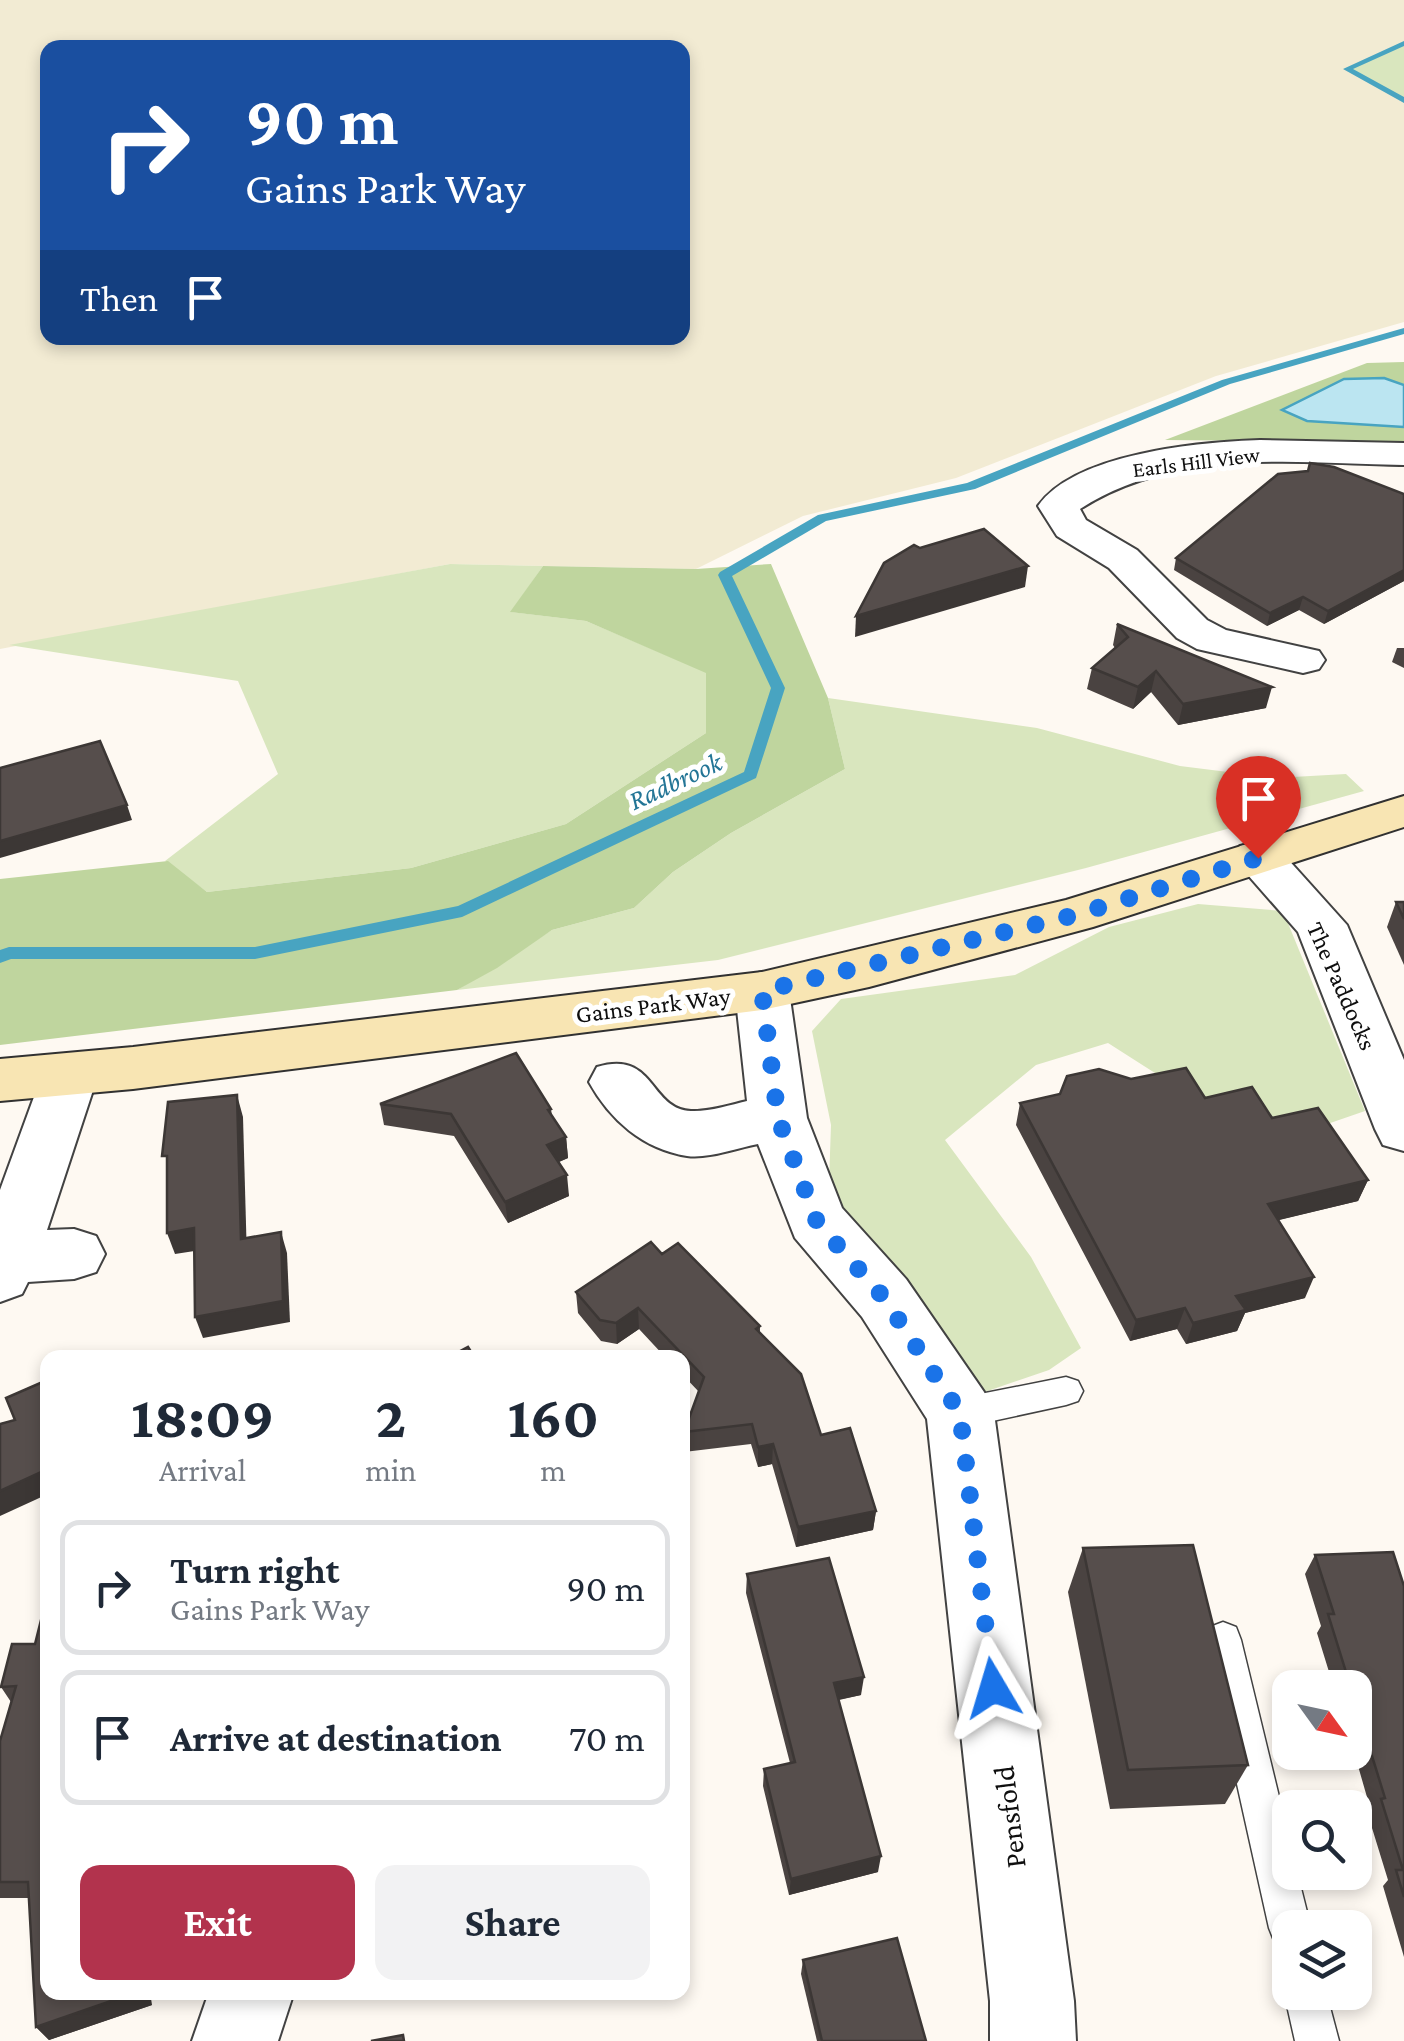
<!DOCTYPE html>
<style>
:root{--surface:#fff;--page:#f2f2f3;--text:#1f2937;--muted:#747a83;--line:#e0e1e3;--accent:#b2334d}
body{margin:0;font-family:"Crimson Pro",serif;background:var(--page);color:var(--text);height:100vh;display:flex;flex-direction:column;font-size:38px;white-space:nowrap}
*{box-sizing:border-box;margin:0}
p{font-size:32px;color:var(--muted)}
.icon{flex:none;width:55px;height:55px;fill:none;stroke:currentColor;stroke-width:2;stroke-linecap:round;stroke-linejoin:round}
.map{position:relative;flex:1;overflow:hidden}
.panel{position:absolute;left:40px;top:1350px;width:650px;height:650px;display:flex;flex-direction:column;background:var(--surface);border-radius:20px;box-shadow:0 5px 15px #0003}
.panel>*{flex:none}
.hud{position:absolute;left:40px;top:40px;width:650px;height:305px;border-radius:20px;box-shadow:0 5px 15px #0003;background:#1a4fa0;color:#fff;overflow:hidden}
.needle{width:65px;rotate:123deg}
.controls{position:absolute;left:1272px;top:1670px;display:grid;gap:20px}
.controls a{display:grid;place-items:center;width:100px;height:100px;border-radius:20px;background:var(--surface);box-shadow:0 5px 15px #0003;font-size:50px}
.pin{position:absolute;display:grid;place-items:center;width:85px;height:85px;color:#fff;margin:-102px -42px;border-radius:50% 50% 50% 0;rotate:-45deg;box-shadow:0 0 10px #0007}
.pin .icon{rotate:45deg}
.me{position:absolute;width:110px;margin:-55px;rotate:353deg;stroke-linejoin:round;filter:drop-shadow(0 0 8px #0008)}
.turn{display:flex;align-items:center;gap:35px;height:210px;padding:0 40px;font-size:45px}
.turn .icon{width:130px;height:130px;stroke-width:2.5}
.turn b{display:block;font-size:70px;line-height:85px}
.then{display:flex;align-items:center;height:95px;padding:0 40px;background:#0003;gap:20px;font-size:38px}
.eta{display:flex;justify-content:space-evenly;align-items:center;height:170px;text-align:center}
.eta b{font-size:60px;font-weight:700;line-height:70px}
.primary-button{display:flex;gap:20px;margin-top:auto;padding:20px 40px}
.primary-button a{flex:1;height:115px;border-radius:20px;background:var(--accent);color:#fff;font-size:40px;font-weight:700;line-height:115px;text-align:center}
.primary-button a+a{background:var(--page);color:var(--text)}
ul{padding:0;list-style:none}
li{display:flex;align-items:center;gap:30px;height:135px;margin:0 20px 15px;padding:0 20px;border:5px solid var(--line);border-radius:20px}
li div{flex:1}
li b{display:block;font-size:38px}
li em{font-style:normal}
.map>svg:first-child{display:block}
.farmland{fill:#f2ebd3;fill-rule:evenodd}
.green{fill:#d9e6be}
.forest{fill:#bfd59e}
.water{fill:#bbe5f1;stroke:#48a4c1;stroke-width:2.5}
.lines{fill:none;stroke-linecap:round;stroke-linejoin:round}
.stream{fill:#48a4c1;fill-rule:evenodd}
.lane-casing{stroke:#424242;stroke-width:3}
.street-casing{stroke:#424242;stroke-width:4}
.secondary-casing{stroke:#313131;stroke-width:4}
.lane{fill:#fff;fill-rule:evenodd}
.street{fill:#fff;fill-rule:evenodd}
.secondary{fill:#f8e5b3;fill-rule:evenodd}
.wall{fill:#4a4341}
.shaded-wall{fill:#3c3735}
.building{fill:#564e4c;stroke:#3c3735;stroke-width:2.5}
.route{stroke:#1a73e8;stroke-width:18;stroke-dasharray:0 32.4}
.labels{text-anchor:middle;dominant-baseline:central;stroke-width:10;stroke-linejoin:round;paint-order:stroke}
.far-street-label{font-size:22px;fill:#0f0f0f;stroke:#fff}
.street-label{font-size:25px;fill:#0f0f0f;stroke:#fff}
.water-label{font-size:28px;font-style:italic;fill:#237596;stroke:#fff}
.near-street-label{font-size:30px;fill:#0f0f0f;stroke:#fff}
</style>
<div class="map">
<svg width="1404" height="2041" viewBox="0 0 1404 2041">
<rect width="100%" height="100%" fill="#fef9f2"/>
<!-- farmland -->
<path class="farmland" d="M0,0h1404v43l-56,26 56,33v220l-188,54 -260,102 -153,38 -107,53 -246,-5 -450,85zM48,48h634v290h-634z"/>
<!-- green -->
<g class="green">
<polygon points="1404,43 1404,102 1347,69"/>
<polygon points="450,564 543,566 511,612 586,621 706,672 706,733 566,824 411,868 207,892 165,861 278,774 238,681 9,645"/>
<polygon points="828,698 1037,728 1180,766 1275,778 1346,774 1364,791 1086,868 718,960 457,990 552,930 634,908 673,872 731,833 845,769"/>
<polygon points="1198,904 1283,911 1365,1111 1310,1130 1198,1119 1180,1089 1108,1043 1036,1065 945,1140 1031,1257 1081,1348 1049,1370 976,1395 828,1210 831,1125 812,1031 841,999 1015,975 1109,927"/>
</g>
<!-- forest -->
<g class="forest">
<polygon points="1404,362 1404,442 1165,440 1367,363"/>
<polygon points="771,564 828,698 845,769 731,833 673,872 634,908 552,930 497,968 457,990 0,1045 0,879 168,861 207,892 411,868 566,824 706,733 706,673 586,621 510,612 543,566 696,569"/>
</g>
<!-- water -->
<polygon class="water" points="1384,378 1404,385 1404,427 1307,421 1282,410 1344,379"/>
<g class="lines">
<!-- stream -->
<g class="stream">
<polygon points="1404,41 1404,46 1353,69 1404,97 1404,103 1343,69"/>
<polygon points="1404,328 1404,334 1230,384 975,489 826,521 732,576 785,688 756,778 462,917 255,959 11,959 0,963 0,950 9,947 255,947 458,906 744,772 771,688 718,575 720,572 818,515 967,483 1222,380"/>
</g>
<!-- lane casing -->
<g class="lane-casing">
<g id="lane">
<polygon points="1066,1377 1078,1381 1083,1391 1078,1401 1066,1405 960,1428 948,1423 943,1413 948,1403 960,1398"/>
<polygon points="1223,1622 1236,1627 1241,1640 1290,1842 1290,1872 1297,1872 1311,1928 1290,1928 1290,1949 1275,1943 1269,1928 1205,1640 1210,1627"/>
<polygon points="1290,1977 1290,1992 1326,1992 1339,2041 1295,2041 1284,1992"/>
</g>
</g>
<!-- street casing -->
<g class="street-casing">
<g id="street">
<path d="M1260,440l144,3v22c-110,-2 -228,-18 -324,44l6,11 51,30 70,70 19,10 93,21 6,9 -6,9 -16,4 -106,-24 -20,-11 -68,-70 -52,-32 -19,-30c37,-53 162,-64 222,-66z"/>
<polygon points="1258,842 1276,846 1347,925 1404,1060 1404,1151 1383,1145 1375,1129 1298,932 1233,858 1240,846"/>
<path d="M762,972l19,5 8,14 18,127 35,90 64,71 78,113 10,21 80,588 2,40h-86v-40l-63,-582 -65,-102 -67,-79 -37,-94c-21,4 -50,15 -71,12 -44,-7 -77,-36 -98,-74l8,-15c58,-18 52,42 94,44 17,1 39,-6 56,-10l-12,-110 8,-14z"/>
<polygon points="70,1054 90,1060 98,1075 47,1230 74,1229 96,1236 105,1254 96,1272 74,1279 28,1282 22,1294 0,1302 0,1190 42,1075 50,1060"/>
<polygon points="209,1992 294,1992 278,2041 192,2041"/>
</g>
</g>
<!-- secondary casing -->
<g class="secondary-casing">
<polygon id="secondary" points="1404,796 1404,827 1093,927 869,987 762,1010 133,1089 0,1101 0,1059 133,1047 762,972 1066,900"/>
</g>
<!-- lane -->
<use href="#lane" class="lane"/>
<!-- street -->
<use href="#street" class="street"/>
<!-- secondary -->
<use href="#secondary" class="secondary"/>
</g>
<!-- wall -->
<g class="wall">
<polygon points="1404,494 1404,581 1324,624 1299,610 1267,626 1174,570 1176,558"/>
<polygon points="1117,624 1266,708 1178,725 1151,692 1133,709 1087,689 1092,668 1115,648 1113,645"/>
<polygon points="1397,648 1404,648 1404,668 1392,662"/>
<polygon points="1396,902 1404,902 1404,965 1387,927"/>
<polygon points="1131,1079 1205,1098 1272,1118 1368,1180 1358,1201 1278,1220 1305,1298 1245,1313 1237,1331 1186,1344 1177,1329 1130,1341 1016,1125 1020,1103"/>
<polygon points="380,1104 551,1109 552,1116 566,1137 568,1158 559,1162 569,1196 508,1223 454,1136 384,1125"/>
<polygon points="662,1254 760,1326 760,1333 821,1435 876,1511 873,1530 796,1547 772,1464 758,1467 751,1444 684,1452 684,1432 699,1392 682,1374 682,1358 666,1358 639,1329 617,1344 601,1341 578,1313 576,1292"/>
<polygon points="1083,1548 1248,1765 1225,1804 1110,1809 1068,1592"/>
<polygon points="1315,1555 1404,1586 1404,1957 1383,1886 1388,1880 1368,1815 1371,1811 1354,1752 1355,1752 1355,1688 1334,1688 1317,1633 1321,1626 1305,1574"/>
<polygon points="747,1574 861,1695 839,1700 878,1872 789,1895 763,1786 764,1769 790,1763 746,1593"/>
<polygon points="12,1644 48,1992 152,2005 49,2040 36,2027 29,1898 0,1898 0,1741 11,1702 1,1687"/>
<polygon points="803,1960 926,2041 817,2041 801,1974"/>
</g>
<!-- shaded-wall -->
<g class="shaded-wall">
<polygon points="1028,566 1025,587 855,637 856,616"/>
<polygon points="1404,570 1404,581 1324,624 1328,611"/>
<polygon points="1303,597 1299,610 1267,626 1270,613"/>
<polygon points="1156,671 1151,692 1133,709 1138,687"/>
<polygon points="1272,687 1266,708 1178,725 1183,704"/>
<polygon points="127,805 132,820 0,858 0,841"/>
<polygon points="237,1095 243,1117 247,1260 241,1239"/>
<polygon points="566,1137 568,1158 549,1166 547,1145"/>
<polygon points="567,1175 569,1196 508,1223 505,1202"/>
<polygon points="1368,1180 1358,1201 1259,1225 1268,1204"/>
<polygon points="194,1228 201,1250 175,1254 167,1233"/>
<polygon points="281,1232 287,1253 290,1322 203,1338 195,1317"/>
<polygon points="1314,1277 1305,1298 1245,1313 1237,1331 1186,1344 1193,1323 1236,1296"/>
<polygon points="638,1308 639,1329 617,1344 616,1323"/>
<polygon points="1185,1308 1177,1329 1130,1341 1136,1320"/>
<polygon points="773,1444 772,1464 758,1467 758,1447"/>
<polygon points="48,1469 48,1494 0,1516 0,1491"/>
<polygon points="876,1511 873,1530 796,1547 798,1527"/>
<polygon points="864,1677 861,1695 832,1701 834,1683"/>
<polygon points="881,1856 878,1872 789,1895 791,1879"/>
<polygon points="137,1992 150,1992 152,2005 49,2040 36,2027"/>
</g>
<!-- building -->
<g class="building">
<polygon points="1310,463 1334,467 1404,494 1404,570 1328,611 1303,597 1270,613 1176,558 1278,474 1308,471"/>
<polygon points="984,529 1028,566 856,616 884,563 914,545 920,548"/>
<polygon points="1117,624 1272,687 1183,704 1156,671 1138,687 1092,668 1128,637"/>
<polygon points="100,741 127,805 0,841 0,768"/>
<polygon points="1396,902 1404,902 1404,919"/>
<polygon points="516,1053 551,1109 548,1110 566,1137 547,1145 567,1175 505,1202 451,1114 380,1104"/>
<polygon points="1186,1068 1205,1098 1252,1087 1272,1118 1318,1108 1368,1180 1268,1204 1314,1277 1236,1296 1246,1310 1193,1323 1185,1308 1136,1320 1020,1103 1060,1094 1067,1076 1099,1069 1131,1079"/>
<polygon points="237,1095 241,1239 281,1232 283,1301 195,1317 194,1228 167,1233 167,1156 162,1156 168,1102"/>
<polygon points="651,1242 662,1254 678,1243 760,1326 756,1329 801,1374 821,1435 850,1428 876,1511 798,1527 773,1444 758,1447 752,1424 684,1432 704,1377 638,1308 616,1323 600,1320 576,1292"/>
<polygon points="468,1347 475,1358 447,1358"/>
<polygon points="45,1381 48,1388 48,1469 0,1491 0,1424 15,1420 6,1398"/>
<polygon points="1193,1545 1248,1765 1128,1770 1083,1548"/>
<polygon points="1393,1552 1404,1586 1404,1897 1396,1870 1403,1870 1381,1799 1385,1798 1355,1701 1355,1688 1351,1688 1328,1614 1334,1614 1315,1555"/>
<polygon points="829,1558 864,1677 834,1683 881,1856 791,1879 764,1769 795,1762 747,1574"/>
<polygon points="48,1599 48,1992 137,1992 36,2027 28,1882 0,1882 0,1741 16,1686 1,1687 12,1644 35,1644 46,1600"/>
<polygon points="897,1938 926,2041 822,2041 803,1960"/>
<polygon points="403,2035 404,2041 371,2041"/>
</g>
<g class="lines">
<!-- route -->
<polyline class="route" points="993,1688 960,1413 884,1298 817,1222 778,1118 762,991 1075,915 1258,858"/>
</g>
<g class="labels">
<!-- far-street labels -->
<g class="far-street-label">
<text transform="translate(1196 462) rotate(-7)">Earls Hill View</text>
</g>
<!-- street labels -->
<g class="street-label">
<text transform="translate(1342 986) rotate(66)">The Paddocks</text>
<text transform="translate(653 1005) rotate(-7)">Gains Park Way</text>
</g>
<!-- water labels -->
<g class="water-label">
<text transform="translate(675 781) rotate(-25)">Radbrook</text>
</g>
<!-- near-street labels -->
<g class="near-street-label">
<text transform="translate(1009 1817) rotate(-97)">Pensfold</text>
</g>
</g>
</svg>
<div class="controls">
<a><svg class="needle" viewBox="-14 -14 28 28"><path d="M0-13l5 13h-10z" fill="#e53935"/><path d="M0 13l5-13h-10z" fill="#747a83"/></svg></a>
<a><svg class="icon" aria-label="search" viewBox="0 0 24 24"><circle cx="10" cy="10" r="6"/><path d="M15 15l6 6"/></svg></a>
<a><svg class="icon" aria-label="layers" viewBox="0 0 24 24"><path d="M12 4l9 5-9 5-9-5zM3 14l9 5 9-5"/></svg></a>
</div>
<div class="pin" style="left:1258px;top:858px;background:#d93025"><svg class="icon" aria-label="arrive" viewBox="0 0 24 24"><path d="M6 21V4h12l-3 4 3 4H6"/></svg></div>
<svg class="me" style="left:993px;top:1688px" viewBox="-20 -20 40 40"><path d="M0-17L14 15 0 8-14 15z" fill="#1a73e8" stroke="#fff" stroke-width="4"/></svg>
<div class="hud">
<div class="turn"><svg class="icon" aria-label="right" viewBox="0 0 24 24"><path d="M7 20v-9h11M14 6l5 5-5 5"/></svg><div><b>90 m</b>Gains Park Way</div></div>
<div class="then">Then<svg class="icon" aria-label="arrive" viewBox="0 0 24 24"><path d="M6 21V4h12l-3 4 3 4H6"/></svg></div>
</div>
<section class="panel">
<div class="eta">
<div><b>18:09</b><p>Arrival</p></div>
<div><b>2</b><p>min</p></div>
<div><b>160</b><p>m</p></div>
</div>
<ul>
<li><svg class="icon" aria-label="right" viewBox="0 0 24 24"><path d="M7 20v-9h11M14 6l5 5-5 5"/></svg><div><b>Turn right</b><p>Gains Park Way</p></div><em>90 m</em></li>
<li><svg class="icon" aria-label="arrive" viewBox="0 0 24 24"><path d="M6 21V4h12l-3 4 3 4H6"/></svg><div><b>Arrive at destination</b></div><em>70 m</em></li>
</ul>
<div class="primary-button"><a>Exit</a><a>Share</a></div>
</section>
</div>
